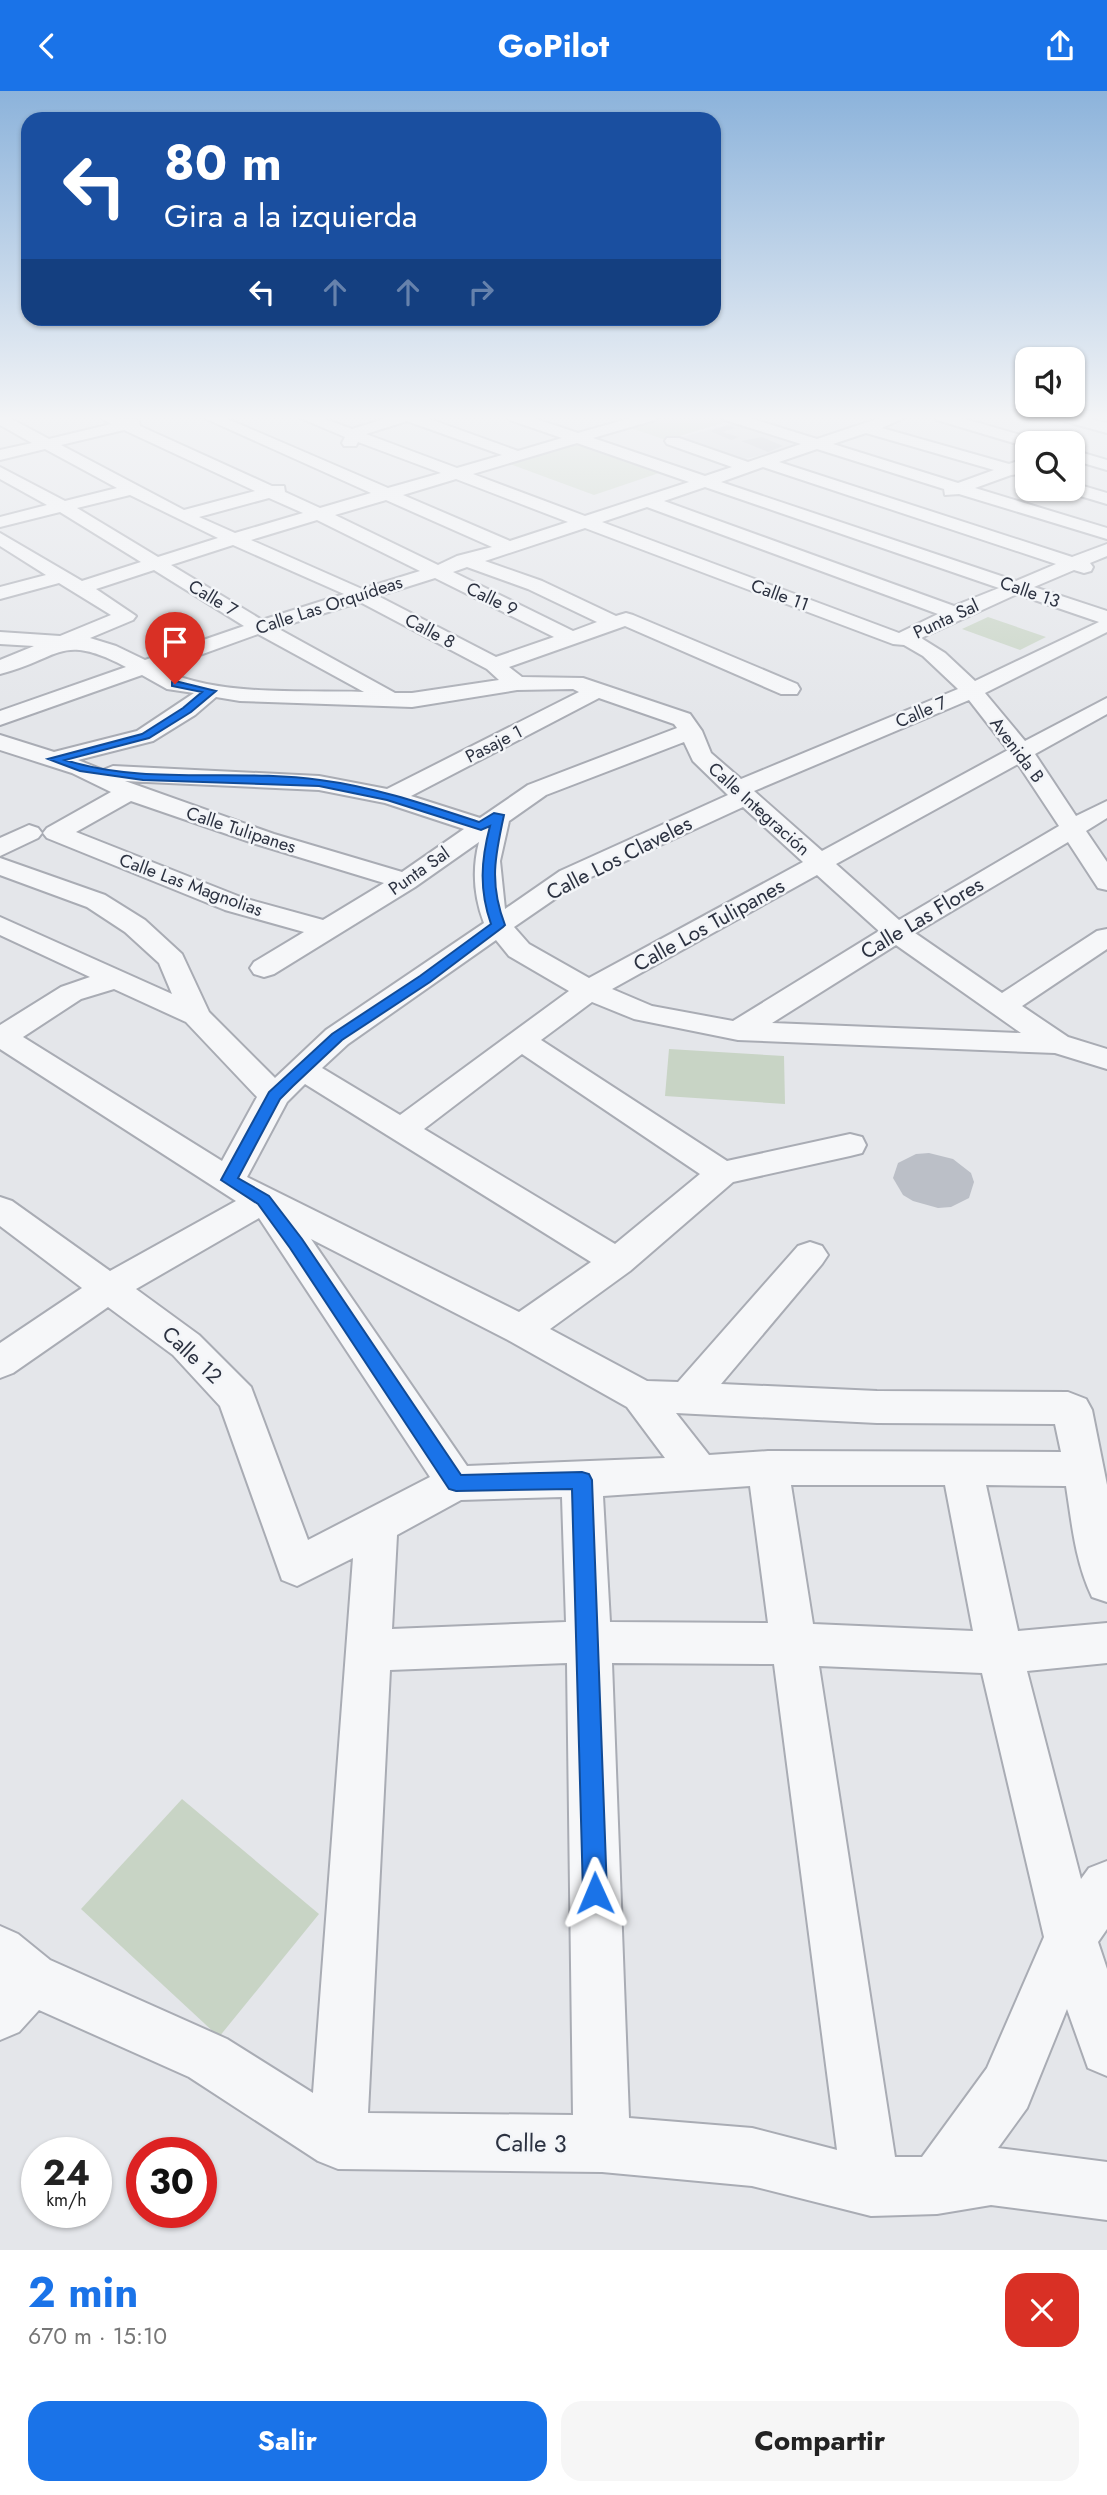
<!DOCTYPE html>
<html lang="es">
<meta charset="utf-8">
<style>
:root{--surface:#fff;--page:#f6f6f6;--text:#222;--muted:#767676;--accent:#1a73e8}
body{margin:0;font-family:Jost,sans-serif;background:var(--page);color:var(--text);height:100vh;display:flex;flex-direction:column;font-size:26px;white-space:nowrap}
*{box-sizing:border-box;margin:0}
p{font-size:23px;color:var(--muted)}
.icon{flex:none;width:38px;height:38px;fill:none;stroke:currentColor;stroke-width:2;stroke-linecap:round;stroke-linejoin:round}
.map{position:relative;height:2159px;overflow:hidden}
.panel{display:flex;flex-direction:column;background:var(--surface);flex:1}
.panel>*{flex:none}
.banner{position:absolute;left:21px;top:21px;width:700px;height:214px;border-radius:21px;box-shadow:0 2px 5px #0004;background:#1a4fa0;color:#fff;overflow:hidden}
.controls{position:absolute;left:1015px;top:256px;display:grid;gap:14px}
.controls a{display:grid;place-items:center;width:70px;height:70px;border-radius:14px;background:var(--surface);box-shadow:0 2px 5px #0004;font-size:35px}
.speed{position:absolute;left:21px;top:2046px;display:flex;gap:14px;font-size:35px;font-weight:700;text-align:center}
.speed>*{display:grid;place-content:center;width:91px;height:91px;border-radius:50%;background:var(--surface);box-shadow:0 2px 5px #0004;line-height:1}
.speed small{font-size:18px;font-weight:400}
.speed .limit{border:10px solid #d22;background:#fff;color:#111}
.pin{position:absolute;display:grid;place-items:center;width:60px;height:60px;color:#fff;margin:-72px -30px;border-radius:50% 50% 50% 0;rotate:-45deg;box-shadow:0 0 7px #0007}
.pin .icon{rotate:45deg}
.me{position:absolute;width:77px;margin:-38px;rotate:359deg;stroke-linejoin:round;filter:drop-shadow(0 0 5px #0008)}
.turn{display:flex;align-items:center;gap:24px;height:147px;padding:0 28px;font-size:32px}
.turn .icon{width:91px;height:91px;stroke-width:2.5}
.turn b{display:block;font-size:49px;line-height:60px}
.lanes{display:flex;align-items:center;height:66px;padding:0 28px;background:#0003;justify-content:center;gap:35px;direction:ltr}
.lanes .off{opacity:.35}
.round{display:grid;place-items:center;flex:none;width:74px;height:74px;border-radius:21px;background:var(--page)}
.summary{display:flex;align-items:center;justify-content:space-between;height:119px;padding:0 28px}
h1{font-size:42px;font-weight:700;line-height:52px;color:var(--accent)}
.primary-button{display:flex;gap:14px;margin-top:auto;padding:14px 28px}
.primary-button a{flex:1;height:80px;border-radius:21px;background:var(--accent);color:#fff;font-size:28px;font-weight:700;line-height:80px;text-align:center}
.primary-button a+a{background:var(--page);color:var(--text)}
header{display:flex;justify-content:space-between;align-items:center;height:91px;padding:0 28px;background:var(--accent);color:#fff;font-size:32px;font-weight:700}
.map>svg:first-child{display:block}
.built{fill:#d2d5dc}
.green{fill:#c8d4c5}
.building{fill:#bbbfc7}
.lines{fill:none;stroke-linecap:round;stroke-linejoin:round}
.minor-casing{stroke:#a9acb4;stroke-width:4}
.minor{fill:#f6f7f9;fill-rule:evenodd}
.route{fill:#1a73e8;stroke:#114b97;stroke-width:2}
.labels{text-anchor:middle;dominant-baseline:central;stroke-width:5;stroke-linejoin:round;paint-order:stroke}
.far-street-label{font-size:18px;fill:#2c3241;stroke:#f3f5f8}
.street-label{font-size:21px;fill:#2c3241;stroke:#f3f5f8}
.near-street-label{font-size:24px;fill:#2c3241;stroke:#f3f5f8}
</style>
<header><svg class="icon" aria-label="back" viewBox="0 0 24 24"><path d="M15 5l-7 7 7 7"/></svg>GoPilot<svg class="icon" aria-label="share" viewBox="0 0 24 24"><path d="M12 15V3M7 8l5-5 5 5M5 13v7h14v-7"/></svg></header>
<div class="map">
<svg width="1107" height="2159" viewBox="0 0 1107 2159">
<rect width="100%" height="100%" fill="#e4e6ea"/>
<!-- built -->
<polygon class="built" points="734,332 804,354 736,370 678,347"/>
<!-- green -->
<g class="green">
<polygon points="664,326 717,326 730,330 666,349 628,336"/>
<polygon points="578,353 662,381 594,404 510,373"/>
<polygon points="988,526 1046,546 1020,559 962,538"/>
<polygon points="669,958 784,965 785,1013 665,1005"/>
<polygon points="182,1708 319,1823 219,1946 81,1818"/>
</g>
<!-- building -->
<g class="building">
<polygon points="728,334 735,337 722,341 739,346 731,349 710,340"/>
<polygon points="762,346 783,355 768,361 741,350"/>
<polygon points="929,1062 953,1068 971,1082 974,1091 969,1107 951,1116 938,1117 913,1110 903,1104 893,1087 898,1072 916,1063"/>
</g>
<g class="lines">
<!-- minor casing -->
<g class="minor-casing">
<g id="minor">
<path d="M0,326h8l41,22 62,-15 -11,-7 39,3 1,6 132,60h12l1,6 35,16 51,-15 -169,-76h21l165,71 53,-15 -83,-31 -2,4h-12l-2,-3 3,-6 -47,-20h22l32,12 38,-12h34l94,34 44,-13 -52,-18 -3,-3h23l48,16 56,-16h24l-3,3 -62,18 112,38 27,-9 -65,-23 -2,-3 2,-3h12l69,24 53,-18 -76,-24 -3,-3h24l71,22 66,-22h23l-24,11 127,36 18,-6v10l-5,6 -11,1 -36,13 132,40v11l-148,-45 -14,1 -1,-6 -127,-40 -38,13 293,95 35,-13v12l-17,7 3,4 -2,4 -7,2 -10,-3 -40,17 73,24v21l-122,61 40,48 82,-43v16l-72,40 41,62 31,-15v17l-21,13 21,31v28l-9,-2 -30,-46 -153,91 87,60 95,-62 10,-2v20l-85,57 46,31 39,12v20l-52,-16 -317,-13 -104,-21 -42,-17 -51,38 186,121 123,-27 12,3 4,8 -4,8 -12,3 -117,26 -103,89 -80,58 97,52 31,1 120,-136 12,-4 12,4 6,9 -6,9 -101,120 156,7 191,1 18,7 6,11 15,75v117l-15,-5c-17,-36 -20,-73 -26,-111l-80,-1 32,146 89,-8v40l-80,8 54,208 8,-11 18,-7v68l-9,13 9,27v107l-19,-8 -21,-59 -40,99 -29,40 109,14v58l-116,-15 -54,9 -66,2 -119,-30 -150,-14 -264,-3 -20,-8 -129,-84 -150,-67 -20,22 -19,8v-114l18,8 32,26 177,79 86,54 40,-535 -56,28 -15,-6 -62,-174 -47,-51 -65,-48 -95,66 -13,5v-35l82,-55 -82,-62v-29l12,4 98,70 126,-70 -236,-152v-24l61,-38 29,-10 -90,-42v-18l172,77 -13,-31 -34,-31 -38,-25 -87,-32v-17l105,37 40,25 37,34 27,58 66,66 51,-48 158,-107c-10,-26 -12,-54 -5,-81l-64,45 -141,87 -10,3 -10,-3 -4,-6 4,-6 50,-30 -79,-22 -178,-72 -4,-5 4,-5 64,-36 -39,-19 -72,-23v-15l54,17 83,-21 57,-38 -27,-4 -25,-14 -142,50v-14l126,-44c-67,-35 -65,-8 -126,7v-14l34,-14 -34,-2v-12l60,4 51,-21 -52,-32 -59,16v-12l46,-12 -46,-29v-13l82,48 59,-19 -81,-50 -60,15v-10l47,-12 -47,-26v-12l65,34 52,-13 -72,-39 -45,11v-10l32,-7 -32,-18zM407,330l95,34 -45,13 -91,-34zM124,339l131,61 -71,19 -123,-65zM866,342l128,37 -36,13 -125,-39zM577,352l112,39 -104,34 -112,-42zM763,376l293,97 -40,17 -295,-99zM456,388l112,43 -58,19 -107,-46zM705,396l294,101 -45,18 -290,-105zM130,404l88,43 -60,19 -81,-49zM269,407l34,15 -68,20 -36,-16zM386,409l106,47 -35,9 -19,9 -103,-50zM647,416l291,107 -39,19 -297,-111zM317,429l103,51 -58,18 -111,-49zM585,437l308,116 11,1 19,11 35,33 -217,90 -30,-26 -9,-22 -12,-17 -107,-36 -61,-1 -13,-10 116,-41 156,68h16l3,-5 -3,-5 -164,-69 -7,-2 -10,3 -74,-35 -57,-20zM233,454l111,49 -82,26 -91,-55zM467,476l61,22 69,33 -24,9 -120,-59zM154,479l90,56 -99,34 -29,-14 -26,-8 43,-18 3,-4 -40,-27zM435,487l119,59 -58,20 -118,-61zM1017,503l82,28 -124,59 -30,-28 -24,-15zM360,511l127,67 12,11 -87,13h-17l-118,-65zM258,543l106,58c-62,-2 -147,5 -203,-23zM573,598l6,3 -192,97 -68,-13 -206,-10 -10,4 -25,-10 75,-19 42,-26 21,-18 24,4 172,6 105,-17zM599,607l75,26 3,4 -149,57 -48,33 -69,-22zM969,609l39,50 -186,101 -68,-60zM684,651l9,19 35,34 -168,76 -55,38 -5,-48 9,-40 37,-26zM1018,673l41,62 -160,94 -63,-56zM125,690l194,9 66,13 79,26 -62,43 -128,-38zM131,710l125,43 128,39 -61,37 -80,-22 -167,-66zM743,716l60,55 -214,116 -60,-34 -15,-17 64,-44zM817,784l62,56 -146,90 -81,-15 -40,-17zM496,849l13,16 60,35 -169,124 -78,-47 26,-24zM896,854l125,88 -249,-10zM114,898l72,33 71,75 -35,64 -199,-124 58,-38zM522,963l178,120 -85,70 -191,-115zM305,993l286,178 -72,50 -272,-135 40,-75zM259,1127l171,259 -122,63 -57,-153 -52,-52 -63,-46zM311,1148l197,101 119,67 38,51 -198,8zM676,1322l201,10 178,1 6,28 -293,-1 -59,4zM791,1394h154l28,146 -160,-7zM750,1395l18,137 -158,-1 -7,-126zM562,1406l4,125 -174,7 5,-94 64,-35zM567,1572l6,452 -205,-2 22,-443zM612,1572l162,1 63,486 -85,-22 -123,-10zM819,1575l163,7 62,264 -57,131 -65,89h-27z"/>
<polygon points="934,326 958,326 1038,349 1040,352 1027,352 1027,356 937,329"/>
<polygon points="1057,326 1083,326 1107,332 1107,342 1060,329"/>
<polygon points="1073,359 1107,369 1107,379 1073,369"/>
<polygon points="1073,392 1107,402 1107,413 1067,401 1065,397 1073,397"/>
<polygon points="29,734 38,737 42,742 38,747 0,765 0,747"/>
</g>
</g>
<!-- minor -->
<use href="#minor" class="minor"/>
</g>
<!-- sky -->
<linearGradient id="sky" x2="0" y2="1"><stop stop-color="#8cb3db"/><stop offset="0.52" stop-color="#f3f4f6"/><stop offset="1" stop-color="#f3f4f6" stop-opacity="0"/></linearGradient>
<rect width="1107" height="628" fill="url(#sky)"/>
<!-- route -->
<path class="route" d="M175,590l41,10 -25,21 -42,26 -84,22c82,26 171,8 255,20 55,7 107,25 159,42l15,-9 10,2c-9,41 -15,69 1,110l-2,2 -73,55 -88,58 -49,46 -13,13 -42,79 31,18 33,43 159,236 121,-3 7,2 3,6 15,413 -3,8 -9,4 -8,-4 -4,-8 -11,-404 -116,2 -7,-2 -159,-241 -32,-44 -37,-24 48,-88 63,-58 88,-58 71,-52c-12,-34 -10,-64 -1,-98l-9,4 -94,-30 -68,-14 -176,-6 -63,-9 -32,-12 94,-25 41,-26 19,-16 -30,-6v-4z"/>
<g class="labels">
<!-- far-street labels -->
<g class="far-street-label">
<text transform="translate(1030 501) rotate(19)">Calle 13</text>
<text transform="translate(780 504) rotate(20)">Calle 11</text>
<text transform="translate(213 507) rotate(31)">Calle 7</text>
<text transform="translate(492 508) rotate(26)">Calle 9</text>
<text transform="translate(329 514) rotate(-18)">Calle Las Orquídeas</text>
<text transform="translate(946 528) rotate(-25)">Punta Sal</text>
<text transform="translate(430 540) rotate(28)">Calle 8</text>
<text transform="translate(921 621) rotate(-23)">Calle 7</text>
<text transform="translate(494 653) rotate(-27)">Pasaje 1</text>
<text transform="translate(1017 659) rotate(53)">Avenida B</text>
<text transform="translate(759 718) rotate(42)">Calle Integración</text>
<text transform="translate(241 739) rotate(18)">Calle Tulipanes</text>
<text transform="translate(419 780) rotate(-35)">Punta Sal</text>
<text transform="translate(191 794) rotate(20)">Calle Las Magnolias</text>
</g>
<!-- street labels -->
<g class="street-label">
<text transform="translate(619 767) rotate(-27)">Calle Los Claveles</text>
<text transform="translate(922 827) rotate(-31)">Calle Las Flores</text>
<text transform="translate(709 834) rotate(-29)">Calle Los Tulipanes</text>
<text transform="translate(192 1264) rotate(43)">Calle 12</text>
</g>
<!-- near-street labels -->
<g class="near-street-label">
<text transform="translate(531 2052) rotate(1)">Calle 3</text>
</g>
</g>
</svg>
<div class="controls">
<a><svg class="icon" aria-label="sound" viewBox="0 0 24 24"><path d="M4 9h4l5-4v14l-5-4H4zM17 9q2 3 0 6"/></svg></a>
<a><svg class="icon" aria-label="search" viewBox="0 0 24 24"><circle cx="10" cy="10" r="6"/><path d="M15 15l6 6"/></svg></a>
</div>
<div class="speed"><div>24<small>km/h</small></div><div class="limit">30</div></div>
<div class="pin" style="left:175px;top:593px;background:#d93025"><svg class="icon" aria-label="arrive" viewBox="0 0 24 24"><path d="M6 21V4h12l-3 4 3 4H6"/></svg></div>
<svg class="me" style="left:595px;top:1802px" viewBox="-20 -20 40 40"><path d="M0-17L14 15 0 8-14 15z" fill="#1a73e8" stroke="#fff" stroke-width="4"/></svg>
<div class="banner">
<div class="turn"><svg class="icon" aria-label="left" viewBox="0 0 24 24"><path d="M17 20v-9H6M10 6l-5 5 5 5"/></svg><div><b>80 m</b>Gira a la izquierda</div></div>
<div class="lanes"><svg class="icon" aria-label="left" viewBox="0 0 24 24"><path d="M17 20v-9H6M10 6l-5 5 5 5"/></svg><svg class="icon off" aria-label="ahead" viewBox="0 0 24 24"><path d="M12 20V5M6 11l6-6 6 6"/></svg><svg class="icon off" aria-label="ahead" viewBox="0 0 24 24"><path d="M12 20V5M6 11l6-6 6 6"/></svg><svg class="icon off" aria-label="right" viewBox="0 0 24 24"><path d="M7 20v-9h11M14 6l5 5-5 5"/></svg></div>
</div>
</div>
<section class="panel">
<div class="summary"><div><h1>2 min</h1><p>670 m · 15:10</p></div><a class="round" style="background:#d93025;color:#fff"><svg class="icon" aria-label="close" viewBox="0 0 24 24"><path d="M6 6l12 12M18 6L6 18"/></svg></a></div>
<div class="primary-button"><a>Salir</a><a>Compartir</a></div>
</section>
